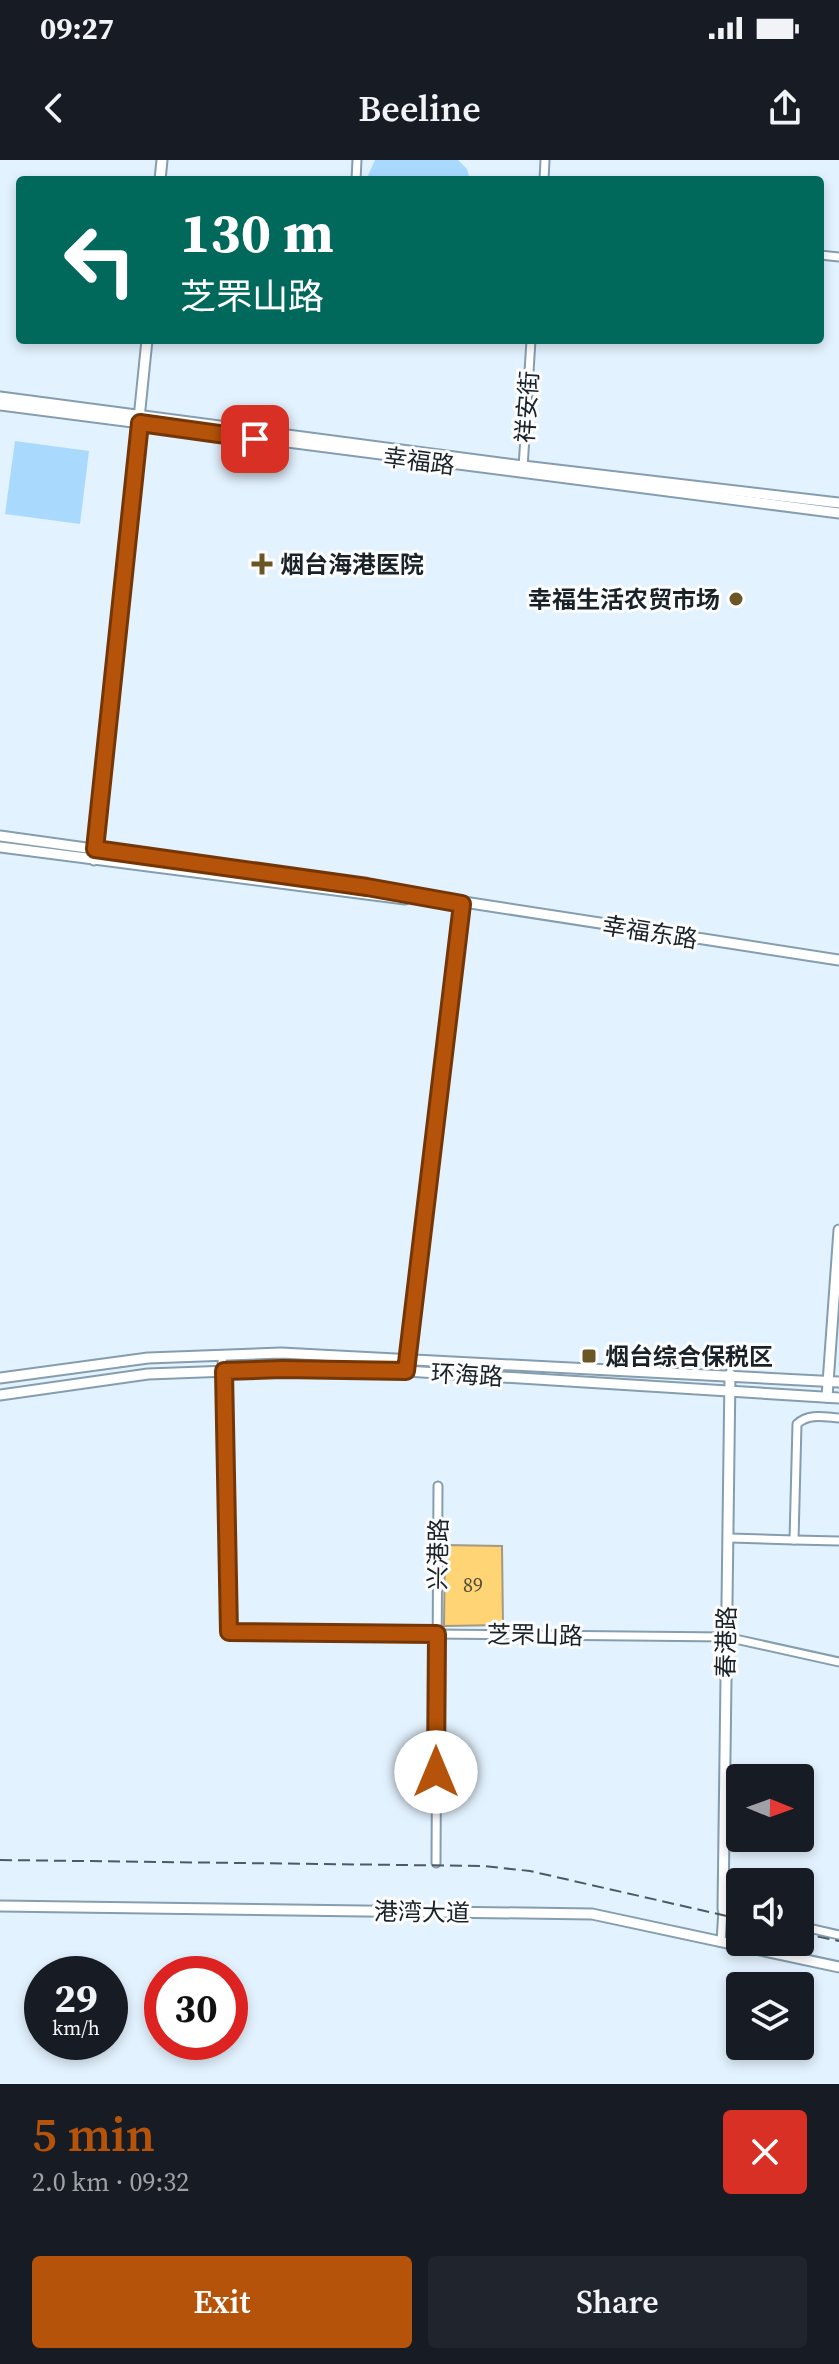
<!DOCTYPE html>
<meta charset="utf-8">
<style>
:root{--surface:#171b24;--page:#20242c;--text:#f1f3f6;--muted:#9ea1a6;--accent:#b45309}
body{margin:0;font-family:"Source Serif 4","Noto Sans SC",serif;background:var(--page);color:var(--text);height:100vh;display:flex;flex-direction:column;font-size:30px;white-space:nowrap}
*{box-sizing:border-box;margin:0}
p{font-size:26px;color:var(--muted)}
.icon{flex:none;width:44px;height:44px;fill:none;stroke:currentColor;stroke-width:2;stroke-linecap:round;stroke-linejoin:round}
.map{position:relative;height:1924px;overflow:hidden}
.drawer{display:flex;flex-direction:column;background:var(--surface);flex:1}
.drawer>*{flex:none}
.banner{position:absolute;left:16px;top:16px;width:808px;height:168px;border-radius:8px;box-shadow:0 4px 12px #0003;background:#00695c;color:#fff;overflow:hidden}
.needle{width:52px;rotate:91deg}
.buttons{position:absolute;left:726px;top:1604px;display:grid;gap:16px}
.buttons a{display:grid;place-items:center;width:88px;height:88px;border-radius:8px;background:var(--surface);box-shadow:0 4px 12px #0003;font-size:40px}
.speed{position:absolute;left:24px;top:1796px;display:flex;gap:16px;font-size:40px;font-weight:700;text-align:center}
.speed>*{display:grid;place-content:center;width:104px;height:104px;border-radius:50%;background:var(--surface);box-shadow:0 4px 12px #0003;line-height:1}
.speed small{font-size:20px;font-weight:400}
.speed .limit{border:12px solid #d22;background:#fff;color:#111}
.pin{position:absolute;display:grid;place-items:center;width:68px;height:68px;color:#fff;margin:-34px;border-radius:16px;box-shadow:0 4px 12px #0006}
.me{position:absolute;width:88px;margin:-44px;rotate:0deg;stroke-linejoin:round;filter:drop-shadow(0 0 6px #0008)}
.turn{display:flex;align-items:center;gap:28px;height:168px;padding:0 32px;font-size:36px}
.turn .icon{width:104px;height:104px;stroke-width:2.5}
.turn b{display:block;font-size:56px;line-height:68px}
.round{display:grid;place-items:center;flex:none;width:84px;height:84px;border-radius:8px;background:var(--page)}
.summary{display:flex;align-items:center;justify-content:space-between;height:136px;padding:0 32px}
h1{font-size:48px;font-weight:600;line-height:60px;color:var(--accent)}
.primary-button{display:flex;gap:16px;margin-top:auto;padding:16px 32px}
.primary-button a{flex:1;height:92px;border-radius:8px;background:var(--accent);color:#fff;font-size:32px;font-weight:600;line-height:92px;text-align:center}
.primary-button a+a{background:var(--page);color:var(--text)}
.status{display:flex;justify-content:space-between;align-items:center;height:56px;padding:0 40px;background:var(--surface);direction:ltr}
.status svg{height:22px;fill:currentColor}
header{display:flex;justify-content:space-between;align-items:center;height:104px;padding:0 32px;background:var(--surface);font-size:36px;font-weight:600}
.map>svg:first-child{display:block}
.green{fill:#a9dafe}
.building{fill:#ffd474;stroke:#a5997f;stroke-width:2}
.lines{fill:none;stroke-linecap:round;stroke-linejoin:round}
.street-casing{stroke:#849daf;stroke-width:11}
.secondary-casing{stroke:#849daf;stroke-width:13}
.street{stroke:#fff;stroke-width:7}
.secondary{stroke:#fff;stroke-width:9}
.rail{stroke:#4e5961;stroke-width:2;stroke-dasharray:12 6;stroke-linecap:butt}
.route-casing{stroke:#753606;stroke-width:20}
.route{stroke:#b45309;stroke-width:14}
.poi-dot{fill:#6b5625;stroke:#fdfdfd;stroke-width:3}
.labels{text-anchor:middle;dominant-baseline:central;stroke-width:6;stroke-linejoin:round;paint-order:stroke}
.number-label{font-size:20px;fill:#524e3c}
.street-label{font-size:24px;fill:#192229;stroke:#fdfdfd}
.poi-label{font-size:24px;font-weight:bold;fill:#192229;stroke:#fdfdfd;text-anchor:start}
</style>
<div class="status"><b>09:27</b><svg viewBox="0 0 49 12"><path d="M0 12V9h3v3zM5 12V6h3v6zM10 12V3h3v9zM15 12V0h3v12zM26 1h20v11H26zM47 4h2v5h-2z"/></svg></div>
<header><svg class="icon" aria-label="back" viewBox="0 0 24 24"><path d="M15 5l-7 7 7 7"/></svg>Beeline<svg class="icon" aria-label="share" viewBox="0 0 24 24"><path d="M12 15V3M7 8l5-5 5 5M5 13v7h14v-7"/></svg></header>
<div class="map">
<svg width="839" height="1924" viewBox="0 0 839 1924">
<rect width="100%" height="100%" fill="#e2f2fe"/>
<!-- green -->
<g class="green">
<polygon points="375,0 458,0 467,9 470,20 366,20"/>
<polygon points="15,281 89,291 80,364 5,354"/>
</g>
<!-- building -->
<polygon class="building" points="445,1385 502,1386 503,1465 444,1466"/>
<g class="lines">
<!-- street casing -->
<g class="street-casing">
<g id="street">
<polyline points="356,20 357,0"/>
<polyline points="544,20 545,0"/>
<polyline points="820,95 839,97"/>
<polyline points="523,308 531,180"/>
<polyline points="222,1195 229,1472 726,1477 839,1502"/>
<polyline points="406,1211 462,744"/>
<path d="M730,1378l64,2 3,-116c12,-11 27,-7 42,-6"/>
<polyline points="794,1380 839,1381"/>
<polyline points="436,1703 438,1326"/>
<polyline points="800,1766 839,1775"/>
<polyline points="721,1782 723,1749 740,1753"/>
</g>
</g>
<!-- secondary casing -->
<g class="secondary-casing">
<g id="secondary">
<polyline points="160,20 162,0"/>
<polyline points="0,237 523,306 839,343"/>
<polyline points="0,245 839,353"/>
<polyline points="0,676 367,727 839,800"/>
<polyline points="0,687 405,739"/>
<polyline points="94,700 147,180"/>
<polyline points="0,1218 148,1198 281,1193 839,1222"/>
<polyline points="0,1235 148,1214 282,1209 406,1211 839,1238"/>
<polyline points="827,1237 839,1070"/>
<polyline points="0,1746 592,1754 839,1807"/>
<polyline points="723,1749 730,1214"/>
</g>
</g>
<!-- street -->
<use href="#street" class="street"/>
<!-- secondary -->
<use href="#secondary" class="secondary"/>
<!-- rail -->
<g class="rail">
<polyline points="0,1700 483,1706 530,1711 740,1759"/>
<polyline points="800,1773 839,1781"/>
</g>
</g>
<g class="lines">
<!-- route casing -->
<g class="route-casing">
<polyline id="route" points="255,279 140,263 95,689 367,727 462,744 406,1211 282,1209 224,1211 229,1472 437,1474 436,1612"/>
</g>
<!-- route -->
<use href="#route" class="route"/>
</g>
<!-- markers -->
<g class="poi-dot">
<path d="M258 392h8v8h8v8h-8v8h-8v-8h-8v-8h8z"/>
<circle cx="736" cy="439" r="8"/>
<rect x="581" y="1188" width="16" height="16" rx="4"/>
</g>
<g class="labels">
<!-- number labels -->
<g class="number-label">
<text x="473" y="1425">89</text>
</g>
<!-- street labels -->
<g class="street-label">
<text transform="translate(527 247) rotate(-86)">祥安街</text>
<text transform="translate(419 301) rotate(7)">幸福路</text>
<text transform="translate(650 772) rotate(9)">幸福东路</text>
<text transform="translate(467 1215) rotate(3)">环海路</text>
<text transform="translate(438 1394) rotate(-89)">兴港路</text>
<text transform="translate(535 1475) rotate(1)">芝罘山路</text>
<text transform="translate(726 1482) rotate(-89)">春港路</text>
<text transform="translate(422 1752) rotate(1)">港湾大道</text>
</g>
<!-- poi labels -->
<g class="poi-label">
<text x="280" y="404">烟台海港医院</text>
<text x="720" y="439" text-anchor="end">幸福生活农贸市场</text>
<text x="605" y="1196">烟台综合保税区</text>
</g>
</g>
</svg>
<div class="buttons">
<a><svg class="needle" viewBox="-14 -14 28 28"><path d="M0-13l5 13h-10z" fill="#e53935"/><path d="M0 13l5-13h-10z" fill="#9ea1a6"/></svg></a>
<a><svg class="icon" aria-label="sound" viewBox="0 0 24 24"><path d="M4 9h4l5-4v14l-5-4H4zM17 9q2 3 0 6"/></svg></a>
<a><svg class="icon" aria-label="layers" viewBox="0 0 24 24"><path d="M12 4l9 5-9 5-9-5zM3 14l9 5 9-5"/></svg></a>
</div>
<div class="speed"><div>29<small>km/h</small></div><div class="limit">30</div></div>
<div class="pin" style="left:255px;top:279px;background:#d93025"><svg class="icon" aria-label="arrive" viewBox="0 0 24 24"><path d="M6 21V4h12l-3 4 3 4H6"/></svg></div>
<svg class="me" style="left:436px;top:1612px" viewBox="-20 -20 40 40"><circle r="19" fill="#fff"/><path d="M0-13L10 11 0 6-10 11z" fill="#b45309"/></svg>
<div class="banner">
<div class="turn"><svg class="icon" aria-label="left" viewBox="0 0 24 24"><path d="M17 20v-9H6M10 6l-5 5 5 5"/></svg><div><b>130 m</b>芝罘山路</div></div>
</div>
</div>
<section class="drawer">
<div class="summary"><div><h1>5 min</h1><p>2.0 km · 09:32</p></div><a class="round" style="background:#d93025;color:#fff"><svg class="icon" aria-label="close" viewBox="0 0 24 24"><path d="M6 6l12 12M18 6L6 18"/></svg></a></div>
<div class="primary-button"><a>Exit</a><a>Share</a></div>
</section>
